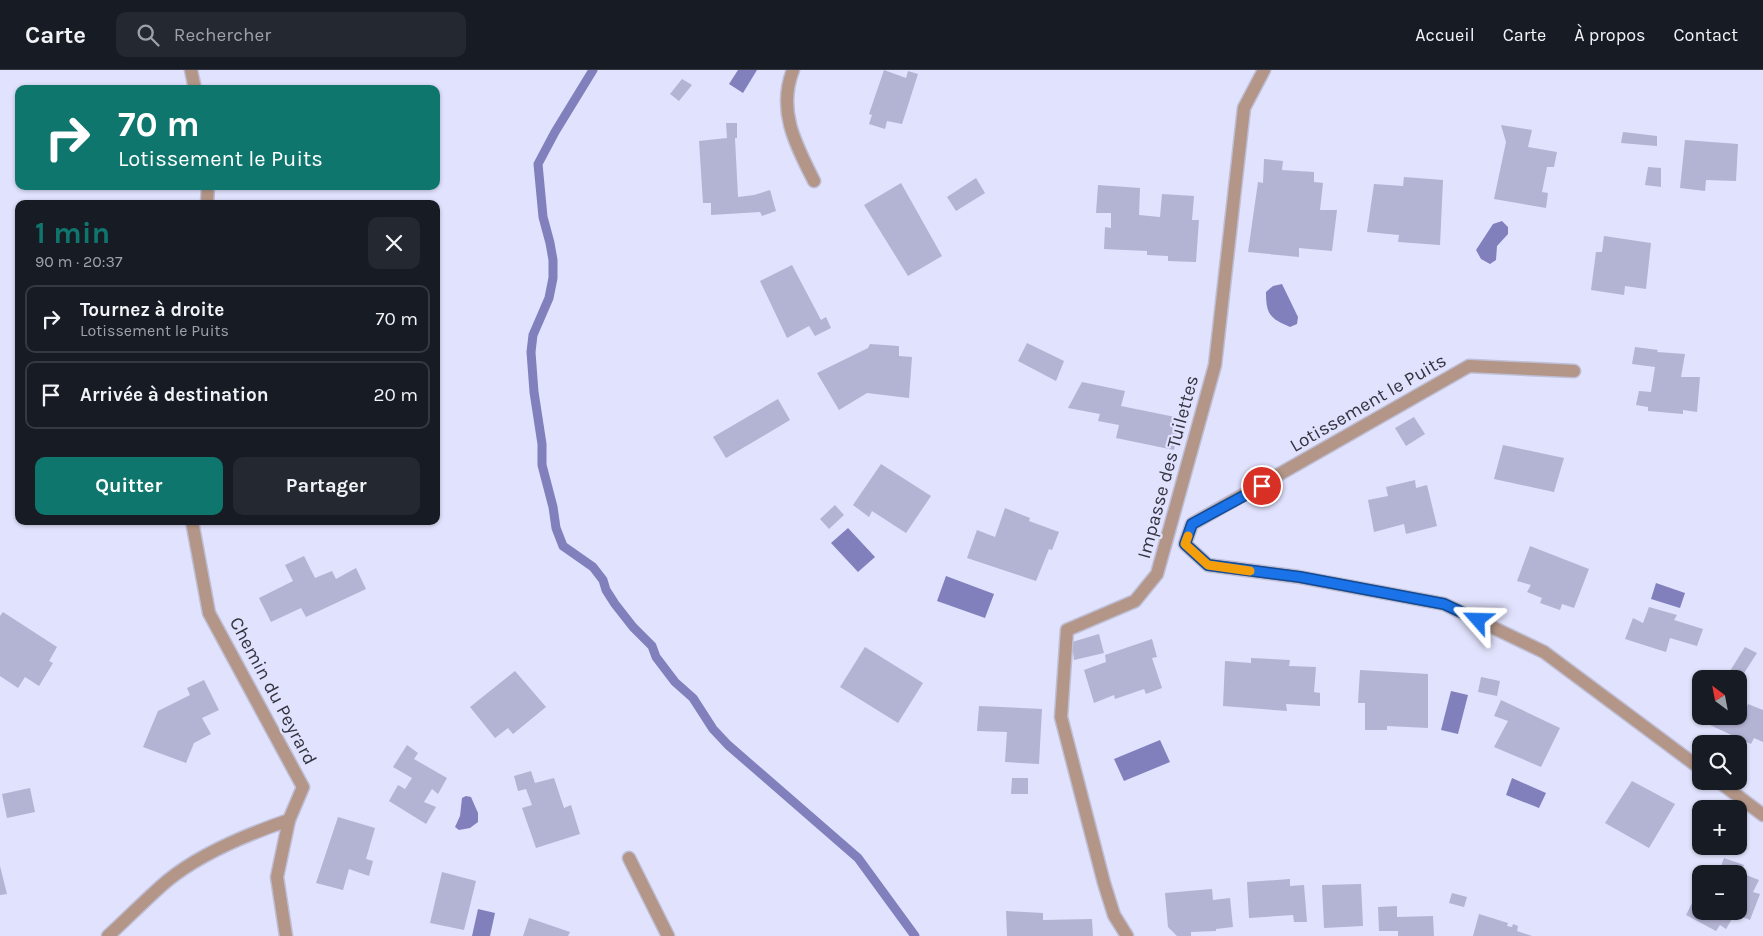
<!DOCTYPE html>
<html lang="fr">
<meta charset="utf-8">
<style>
:root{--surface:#171b24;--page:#242831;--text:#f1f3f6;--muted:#9ea1a6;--line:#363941;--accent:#0f766e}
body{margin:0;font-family:Karla,sans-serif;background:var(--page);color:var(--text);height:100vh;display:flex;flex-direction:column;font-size:19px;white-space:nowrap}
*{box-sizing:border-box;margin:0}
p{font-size:16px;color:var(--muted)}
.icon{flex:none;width:28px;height:28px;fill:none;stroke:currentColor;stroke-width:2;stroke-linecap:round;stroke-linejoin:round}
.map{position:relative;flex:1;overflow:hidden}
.details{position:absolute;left:15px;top:130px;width:425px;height:325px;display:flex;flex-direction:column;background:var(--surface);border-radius:10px;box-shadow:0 1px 4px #0004}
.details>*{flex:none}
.banner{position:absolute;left:15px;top:15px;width:425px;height:105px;border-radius:10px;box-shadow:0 1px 4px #0004;background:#0f766e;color:#fff;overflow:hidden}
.needle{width:32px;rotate:328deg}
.fabs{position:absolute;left:1692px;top:600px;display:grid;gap:10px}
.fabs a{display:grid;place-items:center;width:55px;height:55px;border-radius:10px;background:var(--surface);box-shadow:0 1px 4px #0004;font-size:25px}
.pin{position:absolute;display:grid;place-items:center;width:42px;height:42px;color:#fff;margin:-21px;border:2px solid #fff;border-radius:50%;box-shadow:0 1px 5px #0007}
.me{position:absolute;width:55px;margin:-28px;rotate:295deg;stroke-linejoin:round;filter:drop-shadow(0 0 4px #0008)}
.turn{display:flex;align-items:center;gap:18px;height:105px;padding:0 20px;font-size:22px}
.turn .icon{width:65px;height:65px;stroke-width:2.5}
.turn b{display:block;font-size:35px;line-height:42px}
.round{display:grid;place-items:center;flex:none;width:52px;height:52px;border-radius:10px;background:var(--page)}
.head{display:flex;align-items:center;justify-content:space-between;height:85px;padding:0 20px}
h1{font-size:30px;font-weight:700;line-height:38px;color:var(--accent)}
.primary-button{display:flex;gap:10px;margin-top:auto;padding:10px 20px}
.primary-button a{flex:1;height:58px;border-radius:10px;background:var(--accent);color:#fff;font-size:20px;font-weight:700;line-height:58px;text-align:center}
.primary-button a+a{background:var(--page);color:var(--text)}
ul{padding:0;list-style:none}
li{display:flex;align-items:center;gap:15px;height:68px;margin:0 10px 8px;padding:0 10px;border:2px solid var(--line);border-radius:10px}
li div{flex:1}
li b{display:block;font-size:19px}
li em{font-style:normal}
header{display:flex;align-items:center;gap:30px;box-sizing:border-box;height:70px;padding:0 25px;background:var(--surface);border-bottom:1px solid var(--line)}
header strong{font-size:24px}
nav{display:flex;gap:28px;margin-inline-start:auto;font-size:18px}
.search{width:350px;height:45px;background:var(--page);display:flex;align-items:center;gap:12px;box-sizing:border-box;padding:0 18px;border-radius:10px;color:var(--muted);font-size:19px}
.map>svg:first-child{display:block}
.water{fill:#827fbd}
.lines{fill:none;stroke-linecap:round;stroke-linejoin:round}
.stream{stroke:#827fbd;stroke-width:9}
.building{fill:#b3b3d3}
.minor-casing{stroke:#bebfd7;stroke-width:15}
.minor{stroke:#b49688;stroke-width:12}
.route-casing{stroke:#114b97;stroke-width:12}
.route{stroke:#1a73e8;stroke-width:9}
.slow{stroke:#f59e0b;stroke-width:9}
.labels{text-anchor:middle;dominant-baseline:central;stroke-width:4.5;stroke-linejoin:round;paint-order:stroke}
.street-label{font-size:19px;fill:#343441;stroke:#e1e2fd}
</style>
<header>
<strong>Carte</strong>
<div class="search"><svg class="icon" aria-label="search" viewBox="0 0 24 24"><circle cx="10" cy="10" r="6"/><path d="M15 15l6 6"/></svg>Rechercher</div>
<nav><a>Accueil</a><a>Carte</a><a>À propos</a><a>Contact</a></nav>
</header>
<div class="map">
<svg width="1763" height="866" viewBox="0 0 1763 866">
<rect width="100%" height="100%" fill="#e1e2fd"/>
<!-- water -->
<g class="water">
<polygon points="738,0 757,0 743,23 729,14"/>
<polygon points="1502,151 1508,157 1508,164 1497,176 1496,190 1490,194 1481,189 1476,180 1493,154"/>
<path d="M1282,214l16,33 -1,7 -7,3c-20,-9 -24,-12 -24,-35l7,-6z"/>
<polygon points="848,458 875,487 858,502 831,473"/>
<polygon points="946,506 994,524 985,548 937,531"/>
<polygon points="1656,513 1685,523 1680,538 1651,529"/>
<polygon points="1451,621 1468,625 1458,664 1441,660"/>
<polygon points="1160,670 1170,692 1124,711 1114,689"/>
<polygon points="1512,708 1546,723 1539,738 1506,725"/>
<polygon points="466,726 471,727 478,743 478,752 470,758 459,760 455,757 460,746 462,728"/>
<polygon points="478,839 495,843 490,866 472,866"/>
</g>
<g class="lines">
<!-- stream -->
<polyline class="stream" points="593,0 555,62 538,94 543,147 550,173 553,190 553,208 549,228 533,265 531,282 534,322 542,374 542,395 553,437 556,458 563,476 593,497 603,510 606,520 615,534 633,557 652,576 656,587 675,612 693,628 713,659 728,675 858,788 915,866"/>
</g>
<!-- building -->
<g class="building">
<polygon points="884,0 906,8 908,1 918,4 902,54 887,51 885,59 869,54 872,45 869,44"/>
<polygon points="682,9 692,15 679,31 670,24"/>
<polygon points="726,53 737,53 737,68 735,68 738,127 754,125 770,120 776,141 762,146 760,142 711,145 711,133 703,133 699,71 727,68"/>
<polygon points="1501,55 1532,60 1528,77 1557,82 1554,97 1547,97 1542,122 1548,123 1546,138 1494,129 1506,72"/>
<polygon points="1623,62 1657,66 1657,76 1621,73"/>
<polygon points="1685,70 1738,74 1736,111 1706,110 1705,121 1680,118"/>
<polygon points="1264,89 1283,91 1282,100 1314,102 1314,112 1323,113 1320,140 1337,140 1332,181 1299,178 1299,187 1248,182 1258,112 1263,113"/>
<polygon points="1648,97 1661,98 1661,117 1645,115"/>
<polygon points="1404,107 1443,110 1440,175 1398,172 1399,165 1367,162 1374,114 1403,116"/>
<polygon points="976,108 985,123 956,141 947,127"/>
<polygon points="901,113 942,186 908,206 864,135"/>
<polygon points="1098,115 1140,118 1139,145 1160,147 1162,124 1194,126 1192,150 1199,150 1196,192 1168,191 1168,186 1147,185 1147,181 1104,179 1105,157 1111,158 1111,143 1096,143"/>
<polygon points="1604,166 1651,173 1646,219 1625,216 1624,225 1591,220 1596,182 1602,182"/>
<polygon points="792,195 821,250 826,247 831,258 815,266 809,256 787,268 760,211"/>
<polygon points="1027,273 1064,291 1056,311 1018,291"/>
<polygon points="870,274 899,276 899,286 912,287 909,328 867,323 839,340 817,303 868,278"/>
<polygon points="1635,277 1658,280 1657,282 1685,284 1681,307 1700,307 1697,342 1683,340 1683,344 1648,341 1648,337 1636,335 1639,321 1651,322 1655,297 1632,294"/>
<polygon points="1082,312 1125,321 1121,336 1180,348 1174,380 1116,368 1119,355 1098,351 1100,344 1068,338"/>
<polygon points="778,329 790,350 726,388 713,367"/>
<polygon points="1414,347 1425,364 1406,376 1395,358"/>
<polygon points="1503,375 1564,388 1554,422 1494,409"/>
<polygon points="881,394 931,426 906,463 872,441 869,447 853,435"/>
<polygon points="1415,410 1416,418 1427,415 1437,456 1406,464 1404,454 1374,462 1368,430 1388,426 1386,417"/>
<polygon points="835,435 844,445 829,459 820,449"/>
<polygon points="1005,438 1030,448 1029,451 1059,462 1052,480 1049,479 1036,511 967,488 977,460 995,467"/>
<polygon points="1530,476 1589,499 1574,538 1562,534 1560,540 1540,533 1542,528 1527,522 1531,515 1517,511"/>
<polygon points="304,486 315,508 332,501 336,509 356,498 366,519 306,547 301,538 271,552 259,528 293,511 285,495"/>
<polygon points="1649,537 1677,545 1674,550 1703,559 1697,576 1670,568 1666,582 1625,569 1633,548 1643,553"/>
<polygon points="3,542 57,577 49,591 53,593 39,616 25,607 18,618 0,606 0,546"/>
<polygon points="1099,564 1104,583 1074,590 1072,572"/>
<polygon points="1152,569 1157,587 1152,588 1162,618 1146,624 1144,619 1115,629 1114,625 1094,633 1084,600 1106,592 1105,585"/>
<polygon points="865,577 923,613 898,653 840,617"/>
<polygon points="1745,577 1757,583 1739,611 1739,609 1725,609"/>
<polygon points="1251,588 1290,590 1289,596 1316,597 1314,622 1320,623 1320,636 1286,634 1287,641 1223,636 1225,591 1251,593"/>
<polygon points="1360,600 1428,604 1428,658 1387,656 1387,660 1365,660 1365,633 1358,633"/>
<polygon points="515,601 546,637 513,664 508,658 495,668 470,637"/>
<polygon points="1481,607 1500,611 1497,626 1478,622"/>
<polygon points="204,610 219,640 202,648 211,664 194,673 186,693 143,677 158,641 190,625 187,618"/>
<polygon points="1501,630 1560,658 1541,697 1494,677 1508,651 1494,646"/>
<polygon points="1748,634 1763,640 1763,672 1754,668 1751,674 1710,655 1716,646 1739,646 1739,639 1745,642"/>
<polygon points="979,636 1042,639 1039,694 1005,692 1007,662 977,661"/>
<polygon points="407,675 418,683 414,689 447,708 438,724 432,719 424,732 436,737 426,754 389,731 398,715 405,719 412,708 393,697"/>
<polygon points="531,701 535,713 554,708 564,738 571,735 580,764 536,778 522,738 532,735 526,719 518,721 514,706"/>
<polygon points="1012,708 1028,708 1028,724 1011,724"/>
<polygon points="1632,711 1675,734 1649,778 1605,753"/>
<polygon points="30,718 35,742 7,748 2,724"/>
<polygon points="338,747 375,758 366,789 373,791 369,806 349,799 343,820 316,813"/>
<polygon points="1724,788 1744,795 1741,803 1759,810 1753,822 1760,824 1750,850 1735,844 1726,859 1720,855 1716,861 1686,845 1693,831 1700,834 1701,831 1701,841 1739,841 1739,804 1718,804"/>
<polygon points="0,796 7,824 0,825"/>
<polygon points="442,802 476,811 464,860 430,853"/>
<polygon points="1290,809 1290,816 1304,815 1307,852 1294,852 1293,845 1249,848 1247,812"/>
<polygon points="1361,814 1363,856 1324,858 1322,815"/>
<polygon points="1212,819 1213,830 1230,828 1233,857 1216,859 1216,861 1191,862 1191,866 1177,866 1168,857 1165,823"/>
<polygon points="1452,823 1467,827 1464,837 1449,833"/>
<polygon points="1397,836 1397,847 1433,846 1434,866 1398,866 1398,861 1379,861 1378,837"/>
<polygon points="1006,841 1043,843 1043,850 1092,849 1093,866 1007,866"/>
<polygon points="1479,844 1508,853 1507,856 1512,857 1513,854 1518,856 1517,861 1532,866 1473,866"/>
<polygon points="529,848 570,862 568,866 523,866"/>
</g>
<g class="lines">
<!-- minor casing -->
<g class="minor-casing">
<g id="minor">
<polyline points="191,0 195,19"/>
<path d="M793,0c-16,41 3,75 21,111"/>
<polyline points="207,134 208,116"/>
<polyline points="1574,301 1469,296 1192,454 1185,474 1208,495 1299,507 1444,534 1544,582 1701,699"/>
<polyline points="192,451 209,543 303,717 289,750 277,807 286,866"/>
<polyline points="1718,711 1763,745"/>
<polyline points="629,788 668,866"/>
<path d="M108,866c20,-18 39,-38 59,-55 34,-28 81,-47 122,-61"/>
<polyline points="1127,866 1114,845 1104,813 1061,647 1067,560 1135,531 1157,504 1215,295 1244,38 1264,0"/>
</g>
</g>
<!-- minor -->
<use href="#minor" class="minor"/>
</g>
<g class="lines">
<!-- route casing -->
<g class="route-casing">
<polyline id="route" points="1262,416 1192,454 1185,474 1208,495 1300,507 1444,534 1478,550"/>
</g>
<!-- route -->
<use href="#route" class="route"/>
<!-- slow -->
<polyline class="slow" points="1188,466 1185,474 1208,495 1250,501"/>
</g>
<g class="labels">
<!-- street labels -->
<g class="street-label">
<text transform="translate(1368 333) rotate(-30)">Lotissement le Puits</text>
<text transform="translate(1168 397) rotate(-75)">Impasse des Tuilettes</text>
<text transform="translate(273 621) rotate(62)">Chemin du Peyrard</text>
</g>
</g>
</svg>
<div class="fabs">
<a><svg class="needle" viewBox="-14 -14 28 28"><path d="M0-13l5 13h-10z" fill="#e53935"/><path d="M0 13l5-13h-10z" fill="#9ea1a6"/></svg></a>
<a><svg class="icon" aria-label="search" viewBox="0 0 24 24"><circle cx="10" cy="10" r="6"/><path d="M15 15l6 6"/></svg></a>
<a>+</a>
<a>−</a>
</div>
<div class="pin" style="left:1262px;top:416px;background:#d93025"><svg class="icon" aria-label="arrive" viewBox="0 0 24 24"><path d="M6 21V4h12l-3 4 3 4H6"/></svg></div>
<svg class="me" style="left:1478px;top:550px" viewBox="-20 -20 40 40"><path d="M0-17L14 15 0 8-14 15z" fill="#1a73e8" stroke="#fff" stroke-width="4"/></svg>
<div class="banner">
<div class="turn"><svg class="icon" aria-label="right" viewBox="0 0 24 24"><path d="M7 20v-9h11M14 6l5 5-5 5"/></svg><div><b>70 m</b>Lotissement le Puits</div></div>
</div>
<section class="details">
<div class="head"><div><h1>1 min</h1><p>90 m · 20:37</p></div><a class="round"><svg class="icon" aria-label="close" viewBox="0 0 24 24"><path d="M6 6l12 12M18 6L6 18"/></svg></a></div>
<ul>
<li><svg class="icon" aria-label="right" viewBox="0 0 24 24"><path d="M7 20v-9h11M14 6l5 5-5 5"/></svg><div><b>Tournez à droite</b><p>Lotissement le Puits</p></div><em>70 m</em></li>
<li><svg class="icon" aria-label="arrive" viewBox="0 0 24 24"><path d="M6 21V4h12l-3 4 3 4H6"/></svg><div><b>Arrivée à destination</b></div><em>20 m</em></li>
</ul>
<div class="primary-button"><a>Quitter</a><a>Partager</a></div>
</section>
</div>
